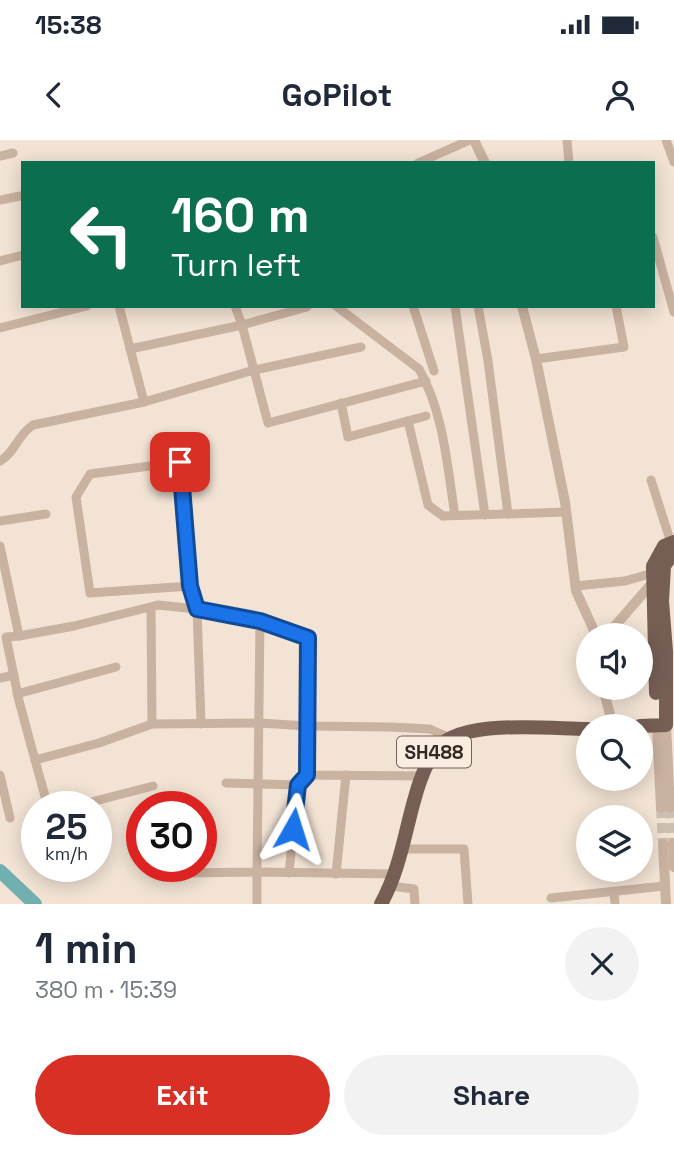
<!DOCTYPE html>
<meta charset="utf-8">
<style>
:root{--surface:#fff;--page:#f2f2f3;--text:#1f2937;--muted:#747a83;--accent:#d93025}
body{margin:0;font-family:"Space Grotesk",sans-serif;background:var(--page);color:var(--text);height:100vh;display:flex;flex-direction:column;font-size:26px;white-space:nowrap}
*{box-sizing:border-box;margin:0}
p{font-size:23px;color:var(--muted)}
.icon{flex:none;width:38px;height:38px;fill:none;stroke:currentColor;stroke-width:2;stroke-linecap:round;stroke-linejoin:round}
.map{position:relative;height:764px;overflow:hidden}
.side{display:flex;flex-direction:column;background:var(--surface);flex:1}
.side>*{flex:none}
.banner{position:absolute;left:21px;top:21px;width:634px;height:147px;border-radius:0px;box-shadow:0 4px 18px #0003;background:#0b6e4f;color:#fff;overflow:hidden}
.buttons{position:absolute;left:576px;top:483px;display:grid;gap:14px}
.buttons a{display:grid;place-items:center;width:77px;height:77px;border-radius:50%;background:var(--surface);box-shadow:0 4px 18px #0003;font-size:35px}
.speed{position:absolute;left:21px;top:651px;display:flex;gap:14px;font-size:35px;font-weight:700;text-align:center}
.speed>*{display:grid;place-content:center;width:91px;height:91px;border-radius:50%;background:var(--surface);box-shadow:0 4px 18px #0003;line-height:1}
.speed small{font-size:18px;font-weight:400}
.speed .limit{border:10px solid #d22;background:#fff;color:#111}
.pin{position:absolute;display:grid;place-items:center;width:60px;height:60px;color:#fff;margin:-30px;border-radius:14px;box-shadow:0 4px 10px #0006}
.me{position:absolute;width:77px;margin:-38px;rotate:6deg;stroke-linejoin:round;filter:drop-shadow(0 0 5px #0008)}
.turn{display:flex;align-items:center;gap:24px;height:147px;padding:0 35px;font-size:32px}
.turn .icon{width:91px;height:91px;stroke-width:2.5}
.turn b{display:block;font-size:49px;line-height:60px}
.round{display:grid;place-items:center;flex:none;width:74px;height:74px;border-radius:37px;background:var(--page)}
.headline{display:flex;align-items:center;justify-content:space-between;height:119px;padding:0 35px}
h1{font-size:42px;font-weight:600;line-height:52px}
.action{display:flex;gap:14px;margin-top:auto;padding:14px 35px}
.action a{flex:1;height:80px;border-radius:42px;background:var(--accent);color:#fff;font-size:28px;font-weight:600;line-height:80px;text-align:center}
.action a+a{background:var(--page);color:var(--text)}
.status{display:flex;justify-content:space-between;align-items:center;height:49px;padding:0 35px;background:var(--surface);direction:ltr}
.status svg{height:19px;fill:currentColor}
header{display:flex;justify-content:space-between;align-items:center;height:91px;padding:0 35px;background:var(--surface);font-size:32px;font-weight:600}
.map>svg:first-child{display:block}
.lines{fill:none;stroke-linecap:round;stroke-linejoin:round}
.river{stroke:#72afb0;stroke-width:14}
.tertiary-tunnel{stroke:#ccbeb1;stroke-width:10;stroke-dasharray:10 5;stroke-linecap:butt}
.minor{stroke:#cab2a0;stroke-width:9}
.tertiary{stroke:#cab2a0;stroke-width:10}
.primary{stroke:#765e54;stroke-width:14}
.route-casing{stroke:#114b97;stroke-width:18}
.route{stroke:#1a73e8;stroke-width:12}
.labels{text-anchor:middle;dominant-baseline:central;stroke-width:7;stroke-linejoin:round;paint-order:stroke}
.shield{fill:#faede0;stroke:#6f635c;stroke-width:2}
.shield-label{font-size:19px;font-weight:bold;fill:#332824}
</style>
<div class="status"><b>15:38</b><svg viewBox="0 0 49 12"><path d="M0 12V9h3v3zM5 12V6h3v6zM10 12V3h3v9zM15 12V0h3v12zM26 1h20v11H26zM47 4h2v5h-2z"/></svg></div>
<header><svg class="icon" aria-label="back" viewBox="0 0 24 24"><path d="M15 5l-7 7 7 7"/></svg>GoPilot<svg class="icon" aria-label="person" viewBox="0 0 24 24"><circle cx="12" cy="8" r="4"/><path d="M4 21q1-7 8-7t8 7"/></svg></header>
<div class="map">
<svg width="674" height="764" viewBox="0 0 674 764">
<rect width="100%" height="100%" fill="#f2e3d4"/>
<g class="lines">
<!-- river -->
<polyline class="river" points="0,731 35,764"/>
<!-- tertiary-tunnel -->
<g class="tertiary-tunnel">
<polyline points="661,668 663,704"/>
<polyline points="670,668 673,703"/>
</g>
<!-- minor -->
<g class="minor">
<polyline points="567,0 569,23"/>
<polyline points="666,0 674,22"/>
<polyline points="0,16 13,13"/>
<polyline points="418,23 470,0"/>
<polyline points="0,60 20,56"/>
<polyline points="653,97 674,172"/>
<polyline points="0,121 23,115"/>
<polyline points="119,166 144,262"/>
<polyline points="235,166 242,185 307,167"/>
<path d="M336,166l83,63c25,44 28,97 36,146"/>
<polyline points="413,166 434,231"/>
<polyline points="455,166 485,375"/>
<polyline points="478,166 488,221 508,374"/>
<polyline points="0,188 87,166"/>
<polyline points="130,209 242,185 268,283 426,241"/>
<polyline points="536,219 624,207 616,166"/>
<polyline points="341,263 348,297 426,276"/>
<polyline points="408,281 428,365 443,376 566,372"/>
<path d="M0,321c15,-8 18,-27 33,-36l111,-23 110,-32 107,-23"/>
<polyline points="651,340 671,403"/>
<polyline points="0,381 46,374"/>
<polyline points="0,406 19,496 6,497 19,561 35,620"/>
<polyline points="190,446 180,322 90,334 76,357 90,453 190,446 197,469 201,584"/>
<polyline points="576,446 625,441 653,433"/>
<polyline points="151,468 152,584"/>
<polyline points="19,496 74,486 158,465 197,469 260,481 308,497 307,635 422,636"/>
<polyline points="0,538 14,535"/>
<polyline points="17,554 116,527"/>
<polyline points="0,635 10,678"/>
<polyline points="226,643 298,645 307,635"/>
<polyline points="48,667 35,620 99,603 152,584 260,583 306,586 390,587 430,589 450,598"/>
<polyline points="72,667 153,646"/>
<polyline points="402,709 464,709 468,764"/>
<polyline points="184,733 257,732 260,481"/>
<polyline points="289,733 298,645"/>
<polyline points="336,734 346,635"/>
<polyline points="391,746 414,749 415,764"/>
<polyline points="614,752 615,764"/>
<polyline points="551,758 664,746"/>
<polyline points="257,764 257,732 395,734"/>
</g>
<!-- tertiary -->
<g class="tertiary">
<polyline points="474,0 485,23"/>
<polyline points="522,166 536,219 565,362 576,451 596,495"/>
<polyline points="607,495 653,442"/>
<polyline points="603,548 613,586"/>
<polyline points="666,585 670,668"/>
<polyline points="657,586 661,668"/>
<polyline points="673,703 674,727"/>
<polyline points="663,704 666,764"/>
</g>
<!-- primary -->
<g class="primary">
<polyline points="656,553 653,426 664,406 674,402"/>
<polyline points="640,586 666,585 666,511 662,461 664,426 674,412"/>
<path d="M381,764c16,-29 22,-60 30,-92 5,-19 11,-42 23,-60 23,-35 116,-23 154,-23"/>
</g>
</g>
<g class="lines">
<!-- route casing -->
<g class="route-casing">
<polyline id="route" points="180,322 190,446 197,469 260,481 308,498 307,635 298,645 293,689"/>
</g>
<!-- route -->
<use href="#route" class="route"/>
</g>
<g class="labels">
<!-- shield labels -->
<rect class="shield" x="397" y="596.5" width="74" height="31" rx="5"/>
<g class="shield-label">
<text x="434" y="612">SH488</text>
</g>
</g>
</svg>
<div class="buttons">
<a><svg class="icon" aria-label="sound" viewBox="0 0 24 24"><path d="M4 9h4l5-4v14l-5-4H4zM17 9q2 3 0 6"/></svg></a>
<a><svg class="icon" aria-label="search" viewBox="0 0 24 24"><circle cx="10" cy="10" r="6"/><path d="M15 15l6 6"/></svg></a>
<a><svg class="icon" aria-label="layers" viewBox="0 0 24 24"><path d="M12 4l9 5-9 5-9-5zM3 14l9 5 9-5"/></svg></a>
</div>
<div class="speed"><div>25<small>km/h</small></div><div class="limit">30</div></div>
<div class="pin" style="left:180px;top:322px;background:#d93025"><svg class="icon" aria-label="arrive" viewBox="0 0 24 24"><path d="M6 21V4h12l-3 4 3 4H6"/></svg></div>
<svg class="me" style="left:293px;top:689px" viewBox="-20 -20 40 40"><path d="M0-17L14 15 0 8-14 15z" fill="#1a73e8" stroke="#fff" stroke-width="4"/></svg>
<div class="banner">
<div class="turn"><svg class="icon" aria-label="left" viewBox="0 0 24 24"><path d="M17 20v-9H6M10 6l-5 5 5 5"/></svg><div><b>160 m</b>Turn left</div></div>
</div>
</div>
<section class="side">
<div class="headline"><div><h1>1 min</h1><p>380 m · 15:39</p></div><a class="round"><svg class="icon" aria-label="close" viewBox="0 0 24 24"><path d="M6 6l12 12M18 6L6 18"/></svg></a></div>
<div class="action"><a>Exit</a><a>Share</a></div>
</section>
